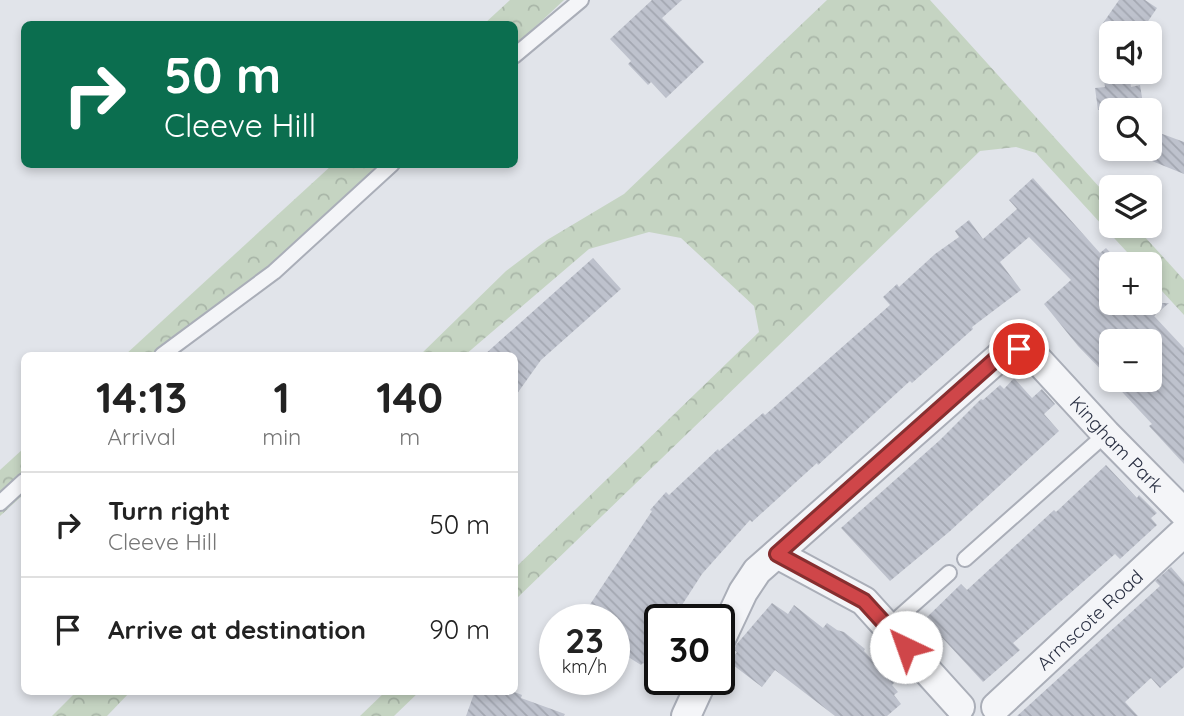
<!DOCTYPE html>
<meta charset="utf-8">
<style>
:root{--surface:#fff;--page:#f6f6f6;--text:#222;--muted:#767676;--line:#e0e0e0}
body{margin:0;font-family:Quicksand,sans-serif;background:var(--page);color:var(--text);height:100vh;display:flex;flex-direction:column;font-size:26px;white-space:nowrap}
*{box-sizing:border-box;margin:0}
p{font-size:23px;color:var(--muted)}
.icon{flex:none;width:38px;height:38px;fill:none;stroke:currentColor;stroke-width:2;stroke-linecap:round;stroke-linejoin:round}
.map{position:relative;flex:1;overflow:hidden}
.drawer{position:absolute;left:21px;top:352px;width:497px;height:343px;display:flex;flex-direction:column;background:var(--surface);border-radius:10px;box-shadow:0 4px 10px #0003}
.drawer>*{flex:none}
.guide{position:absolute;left:21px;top:21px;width:497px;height:147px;border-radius:10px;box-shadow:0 4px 10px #0003;background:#0b6e4f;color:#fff;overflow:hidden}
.controls{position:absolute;left:1099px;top:21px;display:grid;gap:14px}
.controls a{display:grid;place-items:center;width:63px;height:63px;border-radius:10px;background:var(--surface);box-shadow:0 4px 10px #0003;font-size:35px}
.speed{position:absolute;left:539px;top:604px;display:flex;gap:14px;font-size:35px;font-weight:700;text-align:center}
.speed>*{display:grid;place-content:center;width:91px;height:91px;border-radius:50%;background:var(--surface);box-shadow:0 4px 10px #0003;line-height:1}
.speed small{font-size:18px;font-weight:400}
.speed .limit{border:4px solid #111;border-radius:10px;background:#fff;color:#111}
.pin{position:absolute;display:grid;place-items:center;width:60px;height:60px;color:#fff;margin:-30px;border:4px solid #fff;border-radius:50%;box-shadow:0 2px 7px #0007}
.me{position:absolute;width:77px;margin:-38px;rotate:318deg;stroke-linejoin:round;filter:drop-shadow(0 0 5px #0008)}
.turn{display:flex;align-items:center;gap:24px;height:147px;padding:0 28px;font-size:32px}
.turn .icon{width:91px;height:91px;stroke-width:2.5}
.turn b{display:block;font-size:49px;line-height:60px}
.eta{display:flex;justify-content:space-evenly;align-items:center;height:119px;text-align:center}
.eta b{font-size:42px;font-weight:700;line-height:49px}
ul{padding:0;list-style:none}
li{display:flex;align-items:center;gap:21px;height:105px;padding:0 28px;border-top:2px solid var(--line)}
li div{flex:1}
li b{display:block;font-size:26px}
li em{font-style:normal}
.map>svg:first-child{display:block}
.forest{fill:url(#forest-crowns)}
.building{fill:url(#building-back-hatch)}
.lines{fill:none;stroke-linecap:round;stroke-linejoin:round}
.lane-casing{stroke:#aaaeb8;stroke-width:18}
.street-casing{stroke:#aaaeb8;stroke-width:32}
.lane{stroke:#f4f5f8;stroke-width:14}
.street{stroke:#f4f5f8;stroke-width:28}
.route-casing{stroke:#872e2f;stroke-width:18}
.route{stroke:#cf4649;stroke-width:12}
.labels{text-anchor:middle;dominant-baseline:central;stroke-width:6;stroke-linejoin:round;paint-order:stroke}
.street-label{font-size:19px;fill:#292f42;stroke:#f1f3f7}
</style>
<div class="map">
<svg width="1184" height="716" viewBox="0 0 1184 716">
<defs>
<pattern id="forest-crowns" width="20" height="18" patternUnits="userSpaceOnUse" patternTransform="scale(1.75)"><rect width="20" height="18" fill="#c5d4c2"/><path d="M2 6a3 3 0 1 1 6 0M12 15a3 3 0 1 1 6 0" fill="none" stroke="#a9b6a8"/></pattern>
<pattern id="building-back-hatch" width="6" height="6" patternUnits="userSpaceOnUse" patternTransform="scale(1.75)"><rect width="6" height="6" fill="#bec2cd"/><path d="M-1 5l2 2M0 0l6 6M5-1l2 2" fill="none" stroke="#a3a7b1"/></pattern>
</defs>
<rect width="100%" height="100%" fill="#e1e4ea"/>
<!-- forest -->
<g class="forest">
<polygon points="510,0 564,0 515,46 514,24 484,24"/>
<polygon points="827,0 930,0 1111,200 1111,226 1135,226 1184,280 1184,315 1150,278 1150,264 1138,264 1036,153 1016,147 980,151 515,600 515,568 759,332 754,306 681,238 649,232 589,249 465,355 420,355 506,271 547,240 624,194"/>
<polygon points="332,165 385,165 176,355 125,355"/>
<polygon points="24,448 24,494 0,516 0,470"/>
<polygon points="77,691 131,691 107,716 52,716"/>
<polygon points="386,691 420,691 394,716 360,716"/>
</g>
<!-- building -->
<g class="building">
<polygon points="652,0 682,0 662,18 704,62 666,98 651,82 648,85 628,64 631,61 610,39"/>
<polygon points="1119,0 1145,0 1157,8 1140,33 1111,33 1101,26"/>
<polygon points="1103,72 1129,72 1131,87 1140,85 1144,110 1098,110 1095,88 1105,87"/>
<polygon points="1157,132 1184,142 1184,174 1147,159"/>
<polygon points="1033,178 1100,253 1106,248 1121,264 1111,264 1111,303 1169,303 1154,316 1184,348 1184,464 1149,426 1152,424 1111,380 1150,380 1150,341 1111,341 1111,380 1078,346 1044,304 1071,280 1029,237 1000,262 1021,290 972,327 973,329 912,383 910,381 818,465 817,463 752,522 750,520 702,574 682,605 678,603 667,620 660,620 660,646 648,666 643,663 641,665 614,648 614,620 589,620 593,612 587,609 652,511 650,510 666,492 669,495 718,449 719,451 763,413 765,415 890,305 883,297 897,284 899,287 935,254 959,237 955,231 969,220 983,239 1017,209 1009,200"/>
<polygon points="593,258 621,289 541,360 514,398 514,355 484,355"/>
<polygon points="1014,378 1032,398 1042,389 1055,404 1044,414 1059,431 949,532 890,581 841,528 940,440 981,399 983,400 1000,385 1004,389"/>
<polygon points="1106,465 1137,498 1139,495 1157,513 1151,518 1157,525 1120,559 1115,554 1013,643 1020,650 983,682 925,619 961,584 967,590 1054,510 1056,512"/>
<polygon points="1171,567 1184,582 1184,667 1160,688 1151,678 1125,702 1138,716 1017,716 1160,586 1155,581"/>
<polygon points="772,603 788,614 794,605 823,628 827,623 837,630 844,632 865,649 864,651 894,683 892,685 898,692 894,695 901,704 887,716 835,716 775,670 762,687 729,662 737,652 734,650 736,645"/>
<polygon points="475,691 512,691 522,695 521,698 565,714 564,716 466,716"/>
</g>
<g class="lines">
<!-- lane casing -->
<g class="lane-casing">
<g id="lane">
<polyline points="514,56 581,0"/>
<polyline points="162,355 274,272 392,164"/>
<polyline points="0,503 24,481"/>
<polyline points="965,559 1106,434"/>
<polyline points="888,627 949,573"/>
</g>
</g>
<!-- street casing -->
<g class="street-casing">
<g id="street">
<polyline points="777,554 864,601 960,707"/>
<path id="s1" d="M719,643l24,-51 14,-21 248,-219 14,-3 18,10 69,75 78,79"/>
<path id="s2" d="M996,707l188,-175"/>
<polyline points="686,716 703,679"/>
</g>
</g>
<!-- lane -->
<use href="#lane" class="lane"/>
<!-- street -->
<use href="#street" class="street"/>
</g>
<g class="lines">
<!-- route casing -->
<g class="route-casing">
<polyline id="route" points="906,647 864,601 777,554 997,358 1005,352 1019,349"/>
</g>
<!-- route -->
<use href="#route" class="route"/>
</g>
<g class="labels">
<!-- street labels -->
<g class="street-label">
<text stroke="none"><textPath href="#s1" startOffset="564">Kingham Park</textPath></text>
<text stroke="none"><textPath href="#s2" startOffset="128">Armscote Road</textPath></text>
</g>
</g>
</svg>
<div class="controls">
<a><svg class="icon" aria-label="sound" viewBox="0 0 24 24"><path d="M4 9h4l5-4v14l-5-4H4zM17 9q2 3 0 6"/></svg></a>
<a><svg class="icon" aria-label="search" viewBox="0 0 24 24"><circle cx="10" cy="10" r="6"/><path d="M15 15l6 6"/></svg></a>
<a><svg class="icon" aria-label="layers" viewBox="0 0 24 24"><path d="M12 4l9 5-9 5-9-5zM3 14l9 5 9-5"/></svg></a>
<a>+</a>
<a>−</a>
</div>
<div class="speed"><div>23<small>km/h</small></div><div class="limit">30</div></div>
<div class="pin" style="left:1019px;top:349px;background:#d93025"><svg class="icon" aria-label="arrive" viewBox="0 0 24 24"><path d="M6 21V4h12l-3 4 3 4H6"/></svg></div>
<svg class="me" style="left:906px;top:647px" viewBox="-20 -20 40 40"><circle r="19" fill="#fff"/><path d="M0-13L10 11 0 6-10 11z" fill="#cf4649"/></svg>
<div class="guide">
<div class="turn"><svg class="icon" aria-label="right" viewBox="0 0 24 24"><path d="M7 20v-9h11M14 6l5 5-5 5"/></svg><div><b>50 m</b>Cleeve Hill</div></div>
</div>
<section class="drawer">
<div class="eta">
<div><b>14:13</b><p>Arrival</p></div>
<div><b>1</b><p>min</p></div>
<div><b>140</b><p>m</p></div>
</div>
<ul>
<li><svg class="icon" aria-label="right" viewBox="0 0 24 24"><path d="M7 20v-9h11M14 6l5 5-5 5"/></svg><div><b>Turn right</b><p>Cleeve Hill</p></div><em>50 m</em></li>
<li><svg class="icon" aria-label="arrive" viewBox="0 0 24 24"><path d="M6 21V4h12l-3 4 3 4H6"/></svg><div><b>Arrive at destination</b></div><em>90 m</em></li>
</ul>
</section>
</div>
